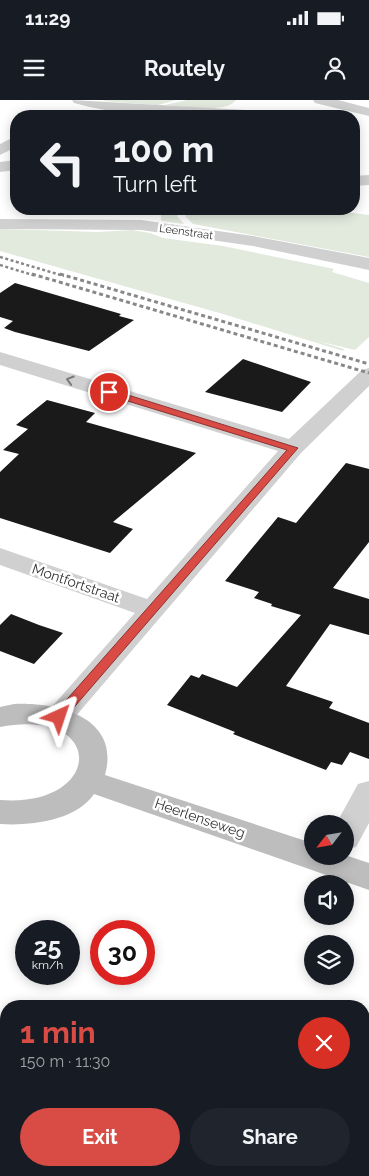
<!DOCTYPE html>
<meta charset="utf-8">
<style>
:root{--surface:#171b24;--page:#20242c;--text:#f1f3f6;--muted:#9ea1a6;--accent:#d94c46}
body{margin:0;font-family:Raleway,sans-serif;background:var(--page);color:var(--text);height:100vh;display:flex;flex-direction:column;font-size:19px;white-space:nowrap}
*{box-sizing:border-box;margin:0}
p{font-size:16px;color:var(--muted)}
.icon{flex:none;width:28px;height:28px;fill:none;stroke:currentColor;stroke-width:2;stroke-linecap:round;stroke-linejoin:round}
.map{position:relative;flex:1;overflow:hidden}
.panel{position:absolute;left:0px;top:900px;width:370px;height:176px;display:flex;flex-direction:column;background:var(--surface);border-radius:20px 20px 0 0;box-shadow:0 2px 12px #0003}
.panel>*{flex:none}
.hud{position:absolute;left:10px;top:10px;width:350px;height:105px;border-radius:20px;box-shadow:0 2px 12px #0003;background:#171b24;color:var(--text);overflow:hidden}
.needle{width:32px;rotate:239deg}
.buttons{position:absolute;left:304px;top:715px;display:grid;gap:10px}
.buttons a{display:grid;place-items:center;width:50px;height:50px;border-radius:50%;background:var(--surface);box-shadow:0 2px 12px #0003;font-size:25px}
.speed{position:absolute;left:15px;top:820px;display:flex;gap:10px;font-size:25px;font-weight:700;text-align:center}
.speed>*{display:grid;place-content:center;width:65px;height:65px;border-radius:50%;background:var(--surface);box-shadow:0 2px 12px #0003;line-height:1}
.speed small{font-size:12px;font-weight:400}
.speed .limit{border:8px solid #d22;background:#fff;color:#111}
.pin{position:absolute;display:grid;place-items:center;width:42px;height:42px;color:#fff;margin:-21px;border:2px solid #fff;border-radius:50%;box-shadow:0 1px 5px #0007}
.me{position:absolute;width:55px;margin:-28px;rotate:42deg;stroke-linejoin:round;filter:drop-shadow(0 0 4px #0008)}
.turn{display:flex;align-items:center;gap:18px;height:105px;padding:0 20px;font-size:22px}
.turn .icon{width:65px;height:65px;stroke-width:2.5}
.turn b{display:block;font-size:35px;line-height:42px}
.round{display:grid;place-items:center;flex:none;width:52px;height:52px;border-radius:26px;background:var(--page)}
.summary{display:flex;align-items:center;justify-content:space-between;height:85px;padding:0 20px}
h1{font-size:30px;font-weight:700;line-height:38px;color:var(--accent)}
.primary-button{display:flex;gap:10px;margin-top:auto;padding:10px 20px}
.primary-button a{flex:1;height:58px;border-radius:30px;background:var(--accent);color:#fff;font-size:20px;font-weight:700;line-height:58px;text-align:center}
.primary-button a+a{background:var(--page);color:var(--text)}
.status{display:flex;justify-content:space-between;align-items:center;height:35px;padding:0 25px;background:var(--surface);direction:ltr}
.status svg{height:14px;fill:currentColor}
header{display:flex;justify-content:space-between;align-items:center;height:65px;padding:0 20px;background:var(--surface);font-size:22px;font-weight:700}
.map>svg:first-child{display:block}
.green{fill:#e2e9dd}
.building{fill:#1a1a1a}
.lines{fill:none;stroke-linecap:round;stroke-linejoin:round}
.lane{fill:#d0d0d0;fill-rule:evenodd}
.street{fill:#d0d0d0;fill-rule:evenodd}
.secondary{fill:#bdbdbd;fill-rule:evenodd}
.rail-far1{stroke:#888;stroke-width:2.5;stroke-dasharray:3 2.5;stroke-linecap:butt}
.rail{stroke:#888;stroke-width:3;stroke-dasharray:4 3;stroke-linecap:butt}
.oneway{stroke:#7a7a7a}
.route{fill:#d94c46;stroke:#8d312e}
.labels{text-anchor:middle;dominant-baseline:central;stroke-width:5;stroke-linejoin:round;paint-order:stroke}
.far-street-label{font-size:11px;fill:#333;stroke:#fff}
.street-label{font-size:14px;fill:#333;stroke:#fff}
</style>
<div class="status"><b>11:29</b><svg viewBox="0 0 49 12"><path d="M0 12V9h3v3zM5 12V6h3v6zM10 12V3h3v9zM15 12V0h3v12zM26 1h20v11H26zM47 4h2v5h-2z"/></svg></div>
<header><svg class="icon" aria-label="menu" viewBox="0 0 24 24"><path d="M4 6h16M4 12h16M4 18h16"/></svg>Routely<svg class="icon" aria-label="person" viewBox="0 0 24 24"><circle cx="12" cy="8" r="4"/><path d="M4 21q1-7 8-7t8 7"/></svg></header>
<div class="map">
<svg width="369" height="1076" viewBox="0 0 369 1076">
<rect width="100%" height="100%" fill="#fff"/>
<!-- green -->
<g class="green">
<polygon points="105,0 176,0 158,5 103,1"/>
<path d="M187,0h49c-10,14 -54,6 -71,5z"/>
<polygon points="168,109 183,109 177,116 184,124 161,121 161,114"/>
<polygon points="192,109 266,109 288,115 309,109 320,109 369,115 369,157 193,124 185,116"/>
<polygon points="0,129 98,132 132,130 150,133 163,138 223,146 334,169 332,172 369,183 369,237 355,250 318,241 344,249 343,251 223,214 0,151"/>
</g>
<!-- building -->
<g class="building">
<polygon points="15,183 121,214 119,216 134,220 89,251 15,232 4,228 13,221 0,217 0,193"/>
<polygon points="243,259 311,282 282,312 205,292"/>
<polygon points="47,300 95,313 86,322 196,353 113,422 133,429 110,453 0,418 0,372 19,354 3,350 28,329 16,325"/>
<polygon points="346,363 369,369 369,442 333,488 369,499 369,535 330,524 286,586 333,602 329,608 369,623 369,659 350,652 342,665 331,662 326,670 233,634 235,632 167,605 191,575 199,578 202,574 237,587 301,515 271,506 272,504 254,498 259,492 225,481 278,417 296,423"/>
<polygon points="11,514 39,525 63,533 34,564 0,551 0,525"/>
</g>
<g class="lines">
<!-- lane -->
<polygon class="lane" points="364,1007 369,1009 369,1037 364,1035"/>
<!-- street -->
<g class="street">
<path d="M72,0l174,10 7,4 -1,2c-59,0 -121,3 -178,-13z"/>
<polygon points="313,0 338,0 369,8 369,16 315,3"/>
<polygon points="16,36 16,47 0,55 0,44"/>
<polygon points="16,60 16,70 0,72 0,62"/>
<polygon points="369,75 369,85 354,86 354,76"/>
<polygon points="0,119 141,120 253,136 369,158 369,170 253,146 141,130 0,129"/>
<polygon points="0,252 289,339 362,270 369,268 369,286 301,353 69,624 59,627 49,624 44,617 49,610 135,513 0,465 0,448 147,499 278,351 0,265"/>
<polygon points="369,681 369,723 356,747 345,750 345,724 336,724 358,684"/>
</g>
<!-- secondary -->
<path class="secondary" d="M14,604c43,-2 107,13 91,71l207,68v13l33,-1 24,8v27l-275,-96c-18,27 -65,32 -94,30v-24c103,8 108,-93 0,-73v-20z"/>
<!-- rail-far1 -->
<g class="rail-far1">
<polyline points="0,157 64,176"/>
<polyline points="0,165 36,176"/>
</g>
<!-- rail -->
<g class="rail">
<polyline points="32,174 369,273"/>
<polyline points="60,174 369,264"/>
</g>
</g>
<!-- one-way arrows -->
<defs><path id="oneway-chevron" d="M-2-3.5L2.5 0L-2 3.5" fill="none" stroke-width="1.6" stroke-linecap="round" stroke-linejoin="round" transform="scale(1.25)"/></defs>
<use class="oneway" href="#oneway-chevron" transform="translate(70 280) rotate(-163)"/>
<!-- route -->
<polygon class="route" points="105,290 112,290 298,348 63,620 54,620 53,617 54,614 287,350 105,294"/>
<g class="labels">
<!-- far-street labels -->
<g class="far-street-label">
<text transform="translate(186 132) rotate(8)">Leenstraat</text>
</g>
<!-- street labels -->
<g class="street-label">
<text transform="translate(76 483) rotate(19)">Montfortstraat</text>
<text transform="translate(200 718) rotate(19)">Heerlenseweg</text>
</g>
</g>
</svg>
<div class="buttons">
<a><svg class="needle" viewBox="-14 -14 28 28"><path d="M0-13l5 13h-10z" fill="#e53935"/><path d="M0 13l5-13h-10z" fill="#9ea1a6"/></svg></a>
<a><svg class="icon" aria-label="sound" viewBox="0 0 24 24"><path d="M4 9h4l5-4v14l-5-4H4zM17 9q2 3 0 6"/></svg></a>
<a><svg class="icon" aria-label="layers" viewBox="0 0 24 24"><path d="M12 4l9 5-9 5-9-5zM3 14l9 5 9-5"/></svg></a>
</div>
<div class="speed"><div>25<small>km/h</small></div><div class="limit">30</div></div>
<div class="pin" style="left:109px;top:292px;background:#d93025"><svg class="icon" aria-label="arrive" viewBox="0 0 24 24"><path d="M6 21V4h12l-3 4 3 4H6"/></svg></div>
<svg class="me" style="left:59px;top:617px" viewBox="-20 -20 40 40"><path d="M0-17L14 15 0 8-14 15z" fill="#d94c46" stroke="#fff" stroke-width="4"/></svg>
<div class="hud">
<div class="turn"><svg class="icon" aria-label="left" viewBox="0 0 24 24"><path d="M17 20v-9H6M10 6l-5 5 5 5"/></svg><div><b>100 m</b>Turn left</div></div>
</div>
<section class="panel">
<div class="summary"><div><h1>1 min</h1><p>150 m · 11:30</p></div><a class="round" style="background:#d93025;color:#fff"><svg class="icon" aria-label="close" viewBox="0 0 24 24"><path d="M6 6l12 12M18 6L6 18"/></svg></a></div>
<div class="primary-button"><a>Exit</a><a>Share</a></div>
</section>
</div>
